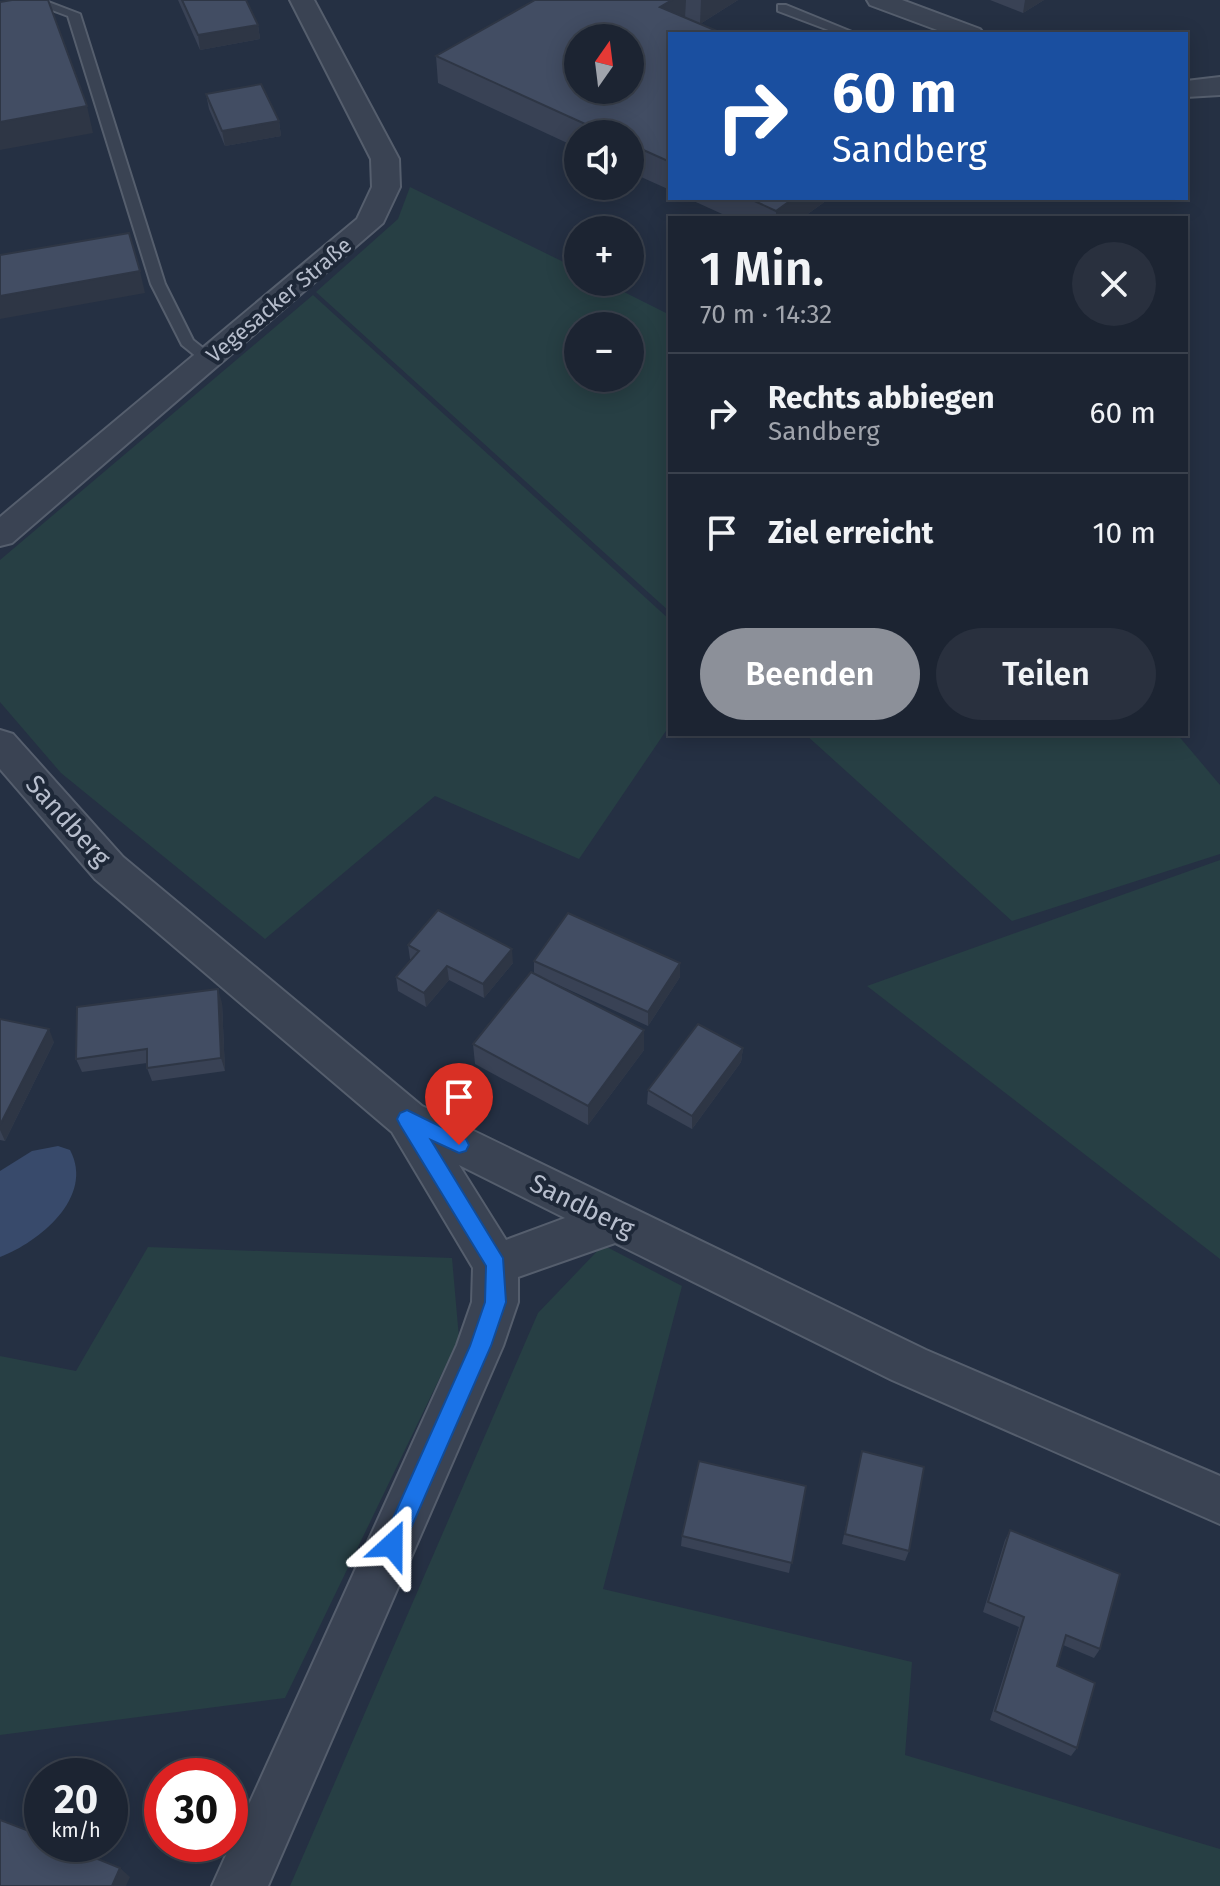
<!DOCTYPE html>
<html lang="de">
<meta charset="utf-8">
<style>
:root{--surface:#1c2432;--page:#29303e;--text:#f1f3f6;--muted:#a0a4ac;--line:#3a414d;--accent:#8c9099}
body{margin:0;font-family:"Fira Sans",sans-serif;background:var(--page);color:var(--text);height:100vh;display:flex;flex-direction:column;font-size:30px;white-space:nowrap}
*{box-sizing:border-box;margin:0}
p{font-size:26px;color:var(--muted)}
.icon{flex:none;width:44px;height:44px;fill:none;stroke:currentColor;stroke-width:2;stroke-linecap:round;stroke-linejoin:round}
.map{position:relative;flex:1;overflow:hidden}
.side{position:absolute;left:668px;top:216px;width:520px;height:520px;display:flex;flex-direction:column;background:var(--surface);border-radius:0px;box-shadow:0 4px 20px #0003,0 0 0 2px var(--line)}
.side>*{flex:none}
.top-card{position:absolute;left:668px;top:32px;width:520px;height:168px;border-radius:0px;box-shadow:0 4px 20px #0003,0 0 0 2px var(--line);background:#1a4fa0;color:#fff;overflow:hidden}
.needle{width:52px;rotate:14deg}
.tools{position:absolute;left:564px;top:24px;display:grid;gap:16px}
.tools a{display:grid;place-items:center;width:80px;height:80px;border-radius:50%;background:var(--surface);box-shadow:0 4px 20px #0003,0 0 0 2px var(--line);font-size:40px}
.speed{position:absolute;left:24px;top:1758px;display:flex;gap:16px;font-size:40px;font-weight:700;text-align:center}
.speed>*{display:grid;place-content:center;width:104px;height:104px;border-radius:50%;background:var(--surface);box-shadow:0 4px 20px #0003,0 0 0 2px var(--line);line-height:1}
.speed small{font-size:20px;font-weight:400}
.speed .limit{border:12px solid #d22;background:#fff;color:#111}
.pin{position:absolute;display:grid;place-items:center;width:68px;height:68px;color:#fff;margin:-82px -34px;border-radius:50% 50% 50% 0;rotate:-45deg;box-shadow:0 0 8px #0007}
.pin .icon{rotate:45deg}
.me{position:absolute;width:88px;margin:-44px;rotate:24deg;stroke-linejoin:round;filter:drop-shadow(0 0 6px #0008)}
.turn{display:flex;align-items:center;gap:28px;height:168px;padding:0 32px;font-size:36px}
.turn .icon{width:104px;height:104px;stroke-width:2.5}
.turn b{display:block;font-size:56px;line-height:68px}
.round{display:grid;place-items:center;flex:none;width:84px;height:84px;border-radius:42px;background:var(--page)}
.overview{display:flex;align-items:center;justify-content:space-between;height:136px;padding:0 32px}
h1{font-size:48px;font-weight:600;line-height:60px}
.cta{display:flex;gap:16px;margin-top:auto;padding:16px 32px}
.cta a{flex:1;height:92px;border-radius:48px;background:var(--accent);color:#fff;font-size:32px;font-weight:600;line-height:92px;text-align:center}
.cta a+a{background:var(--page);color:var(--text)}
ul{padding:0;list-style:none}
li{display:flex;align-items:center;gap:24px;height:120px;padding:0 32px;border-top:2px solid var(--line)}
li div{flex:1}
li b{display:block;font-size:30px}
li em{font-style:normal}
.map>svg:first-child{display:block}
.green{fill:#273f44;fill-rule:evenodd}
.water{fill:#384a6b}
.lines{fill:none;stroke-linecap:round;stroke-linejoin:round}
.lane-casing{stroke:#555e6d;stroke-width:4}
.street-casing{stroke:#555e6d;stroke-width:4}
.lane{fill:#3a4353;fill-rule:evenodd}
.street{fill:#3a4353;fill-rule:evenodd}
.wall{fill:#394255}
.shaded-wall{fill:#2e3645}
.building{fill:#424d63;stroke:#2e3645;stroke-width:2;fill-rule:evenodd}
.route{fill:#1a73e8;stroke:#114b97;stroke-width:2}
.labels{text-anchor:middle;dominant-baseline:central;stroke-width:8;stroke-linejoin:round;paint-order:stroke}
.far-street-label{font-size:22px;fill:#b7becd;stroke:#1e2838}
.street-label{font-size:26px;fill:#b7becd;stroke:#1e2838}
</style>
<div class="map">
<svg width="1220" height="1886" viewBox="0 0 1220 1886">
<rect width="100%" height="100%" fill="#253043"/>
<!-- green -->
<g class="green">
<path d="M410,187l168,82v13h26l66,33v297l-354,-320 82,-73zM578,326h52v52h-52z"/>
<polygon points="313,295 670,620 670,725 579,859 435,796 265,939 61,773 0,702 0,560"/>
<polygon points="805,734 1177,734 1220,785 1220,854 1012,921"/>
<polygon points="1220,860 1220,1259 867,986"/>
<polygon points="603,1245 682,1286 603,1589 912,1662 905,1755 1220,1849 1220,1886 290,1886 538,1313"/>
<polygon points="148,1247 452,1258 459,1338 285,1698 0,1735 0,1356 76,1371"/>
</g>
<!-- water -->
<path class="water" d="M58,1146l12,4c25,47 -31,92 -70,107v-86l32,-20z"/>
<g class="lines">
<!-- lane casing -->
<g class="lane-casing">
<g id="lane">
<polygon points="25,0 43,0 80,14 165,284 193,340 213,356 213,362 203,362 182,345 151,284 68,16"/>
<polygon points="778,5 786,5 857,34 839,34 778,11"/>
</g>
</g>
<!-- street casing -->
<g class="street-casing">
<g id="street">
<polygon points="290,0 314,0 399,159 400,187 383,223 12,543 0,546 0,517 357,219 372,187 371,159"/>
<polygon points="867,0 902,0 980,29 984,34 948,34 870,5"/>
<polygon points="1220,77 1220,95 1186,97 1186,81"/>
<path d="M0,730l13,4 110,123 299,249 504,244 294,126v48l-328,-144 -277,-137 -97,34v25l-15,44 -235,540h-56l245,-541 15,-43 1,-34 -81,-136 -297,-253 -95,-110zM459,1165l106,53 -59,22z"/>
</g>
</g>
<!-- lane -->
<use href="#lane" class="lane"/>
<!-- street -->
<use href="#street" class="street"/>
</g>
<!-- wall -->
<g class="wall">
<polygon points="178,0 246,0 258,25 260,39 200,50"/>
<polygon points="535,0 738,0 700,24 670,34 670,190 630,172 630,134 578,134 578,148 438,83 436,56"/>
<polygon points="990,0 1044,0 1023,13"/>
<polygon points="206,94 279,121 281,136 225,146 209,109"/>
<polygon points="687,198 830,198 802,218 731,218"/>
<polygon points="408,945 513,963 484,998 449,980 426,1007 398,991 396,977 411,960 410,959"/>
<polygon points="534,961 680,963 680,977 648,1026 552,982 644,1050 588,1125 475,1064 473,1044 534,974"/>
<polygon points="222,1003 225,1071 152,1081 147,1068 147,1063 82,1072 76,1059"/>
<polygon points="0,1019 54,1042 5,1141 0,1140"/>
<polygon points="743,1048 741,1062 692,1129 647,1104 648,1090"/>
<polygon points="862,1451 909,1551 905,1561 842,1544"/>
<polygon points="806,1486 789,1573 681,1546 682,1536"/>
<polygon points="1010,1530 1100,1649 1094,1658 1063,1645 1057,1666 1077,1748 1071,1756 990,1720 1019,1627 983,1612 1005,1540"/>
</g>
<!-- shaded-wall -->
<g class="shaded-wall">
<polygon points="672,0 686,0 685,18 660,7"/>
<polygon points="701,0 738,0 700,24"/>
<polygon points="1025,0 1044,0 1023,13"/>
<polygon points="258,25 260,39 200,50 198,35"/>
<polygon points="87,106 93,133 0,150 0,122"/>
<polygon points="279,121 281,136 225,146 222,131"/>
<polygon points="794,198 830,198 802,218 776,218 776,211"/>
<polygon points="140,271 145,293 0,319 0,296"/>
<polygon points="512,949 513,963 484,998 483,984"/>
<polygon points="680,963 680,977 648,1026 648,1012"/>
<polygon points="447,966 449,980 426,1007 424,993"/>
<polygon points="218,989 222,1003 225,1071 221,1058"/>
<polygon points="49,1029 54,1042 5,1141 0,1130 0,1125"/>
<polygon points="644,1030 644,1050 588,1125 588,1106"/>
<polygon points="743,1048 741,1062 692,1129 692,1116"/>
<polygon points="120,1868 130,1877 126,1886 112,1886"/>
</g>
<!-- building -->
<g class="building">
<polygon points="12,0 48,0 87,106 0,122 0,2"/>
<polygon points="182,0 246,0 258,25 198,35"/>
<path d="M535,0h137l-12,7 64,27h-54v128l-40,-18v-10h-23l-171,-78zM578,38h52v52h-52z"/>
<polygon points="261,84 279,121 222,131 206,94"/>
<polygon points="748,198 794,198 776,211"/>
<polygon points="129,233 140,271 0,296 0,255"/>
<polygon points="438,910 512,949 483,984 447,966 424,993 396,977 419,951 408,945"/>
<polygon points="568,913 680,963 648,1012 534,961"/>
<polygon points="531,972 644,1030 588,1106 473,1044"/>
<polygon points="218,989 221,1058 147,1068 147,1049 76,1059 77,1007"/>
<polygon points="0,1019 49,1029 0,1125"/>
<polygon points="698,1024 743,1048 692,1116 648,1090"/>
<polygon points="862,1451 924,1467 909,1551 845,1534"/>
<polygon points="699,1461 806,1486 792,1563 682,1536"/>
<polygon points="1010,1530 1120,1574 1100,1649 1066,1635 1057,1666 1095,1683 1077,1748 995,1711 1024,1617 988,1602"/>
<polygon points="0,1820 42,1836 42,1844 61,1844 120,1868 112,1886 0,1886"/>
</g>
<!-- route -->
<polygon class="route" points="407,1110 466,1139 469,1145 466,1151 459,1153 431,1140 503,1258 506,1302 491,1346 400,1553 392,1556 384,1553 381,1545 470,1346 485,1302 486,1266 400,1125 397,1119 400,1113"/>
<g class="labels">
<!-- far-street labels -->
<g class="far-street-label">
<text transform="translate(279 300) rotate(-40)">Vegesacker Straße</text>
</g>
<!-- street labels -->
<g class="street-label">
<text transform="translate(68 821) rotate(48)">Sandberg</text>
<text transform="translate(582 1206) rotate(26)">Sandberg</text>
</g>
</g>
</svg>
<div class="tools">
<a><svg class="needle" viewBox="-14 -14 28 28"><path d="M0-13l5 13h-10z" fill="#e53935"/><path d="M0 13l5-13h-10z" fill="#a0a4ac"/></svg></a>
<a><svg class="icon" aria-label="sound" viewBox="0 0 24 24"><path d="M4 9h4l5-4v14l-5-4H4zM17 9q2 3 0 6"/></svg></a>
<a>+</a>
<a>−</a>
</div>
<div class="speed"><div>20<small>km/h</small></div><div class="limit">30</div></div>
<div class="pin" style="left:459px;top:1145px;background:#d93025"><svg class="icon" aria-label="arrive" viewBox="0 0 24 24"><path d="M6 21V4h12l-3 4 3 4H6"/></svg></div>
<svg class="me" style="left:392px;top:1545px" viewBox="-20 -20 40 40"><path d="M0-17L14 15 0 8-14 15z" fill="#1a73e8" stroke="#fff" stroke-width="4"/></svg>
<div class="top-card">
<div class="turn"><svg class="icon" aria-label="right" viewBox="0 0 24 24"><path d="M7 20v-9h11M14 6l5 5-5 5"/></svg><div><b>60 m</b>Sandberg</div></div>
</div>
<section class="side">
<div class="overview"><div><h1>1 Min.</h1><p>70 m · 14:32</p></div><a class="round"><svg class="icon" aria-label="close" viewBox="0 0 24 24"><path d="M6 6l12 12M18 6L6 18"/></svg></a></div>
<ul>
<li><svg class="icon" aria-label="right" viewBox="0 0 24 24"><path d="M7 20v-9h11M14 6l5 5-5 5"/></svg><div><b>Rechts abbiegen</b><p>Sandberg</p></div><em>60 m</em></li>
<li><svg class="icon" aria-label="arrive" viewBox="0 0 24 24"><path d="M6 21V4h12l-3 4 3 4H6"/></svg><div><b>Ziel erreicht</b></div><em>10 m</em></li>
</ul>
<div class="cta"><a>Beenden</a><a>Teilen</a></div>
</section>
</div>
